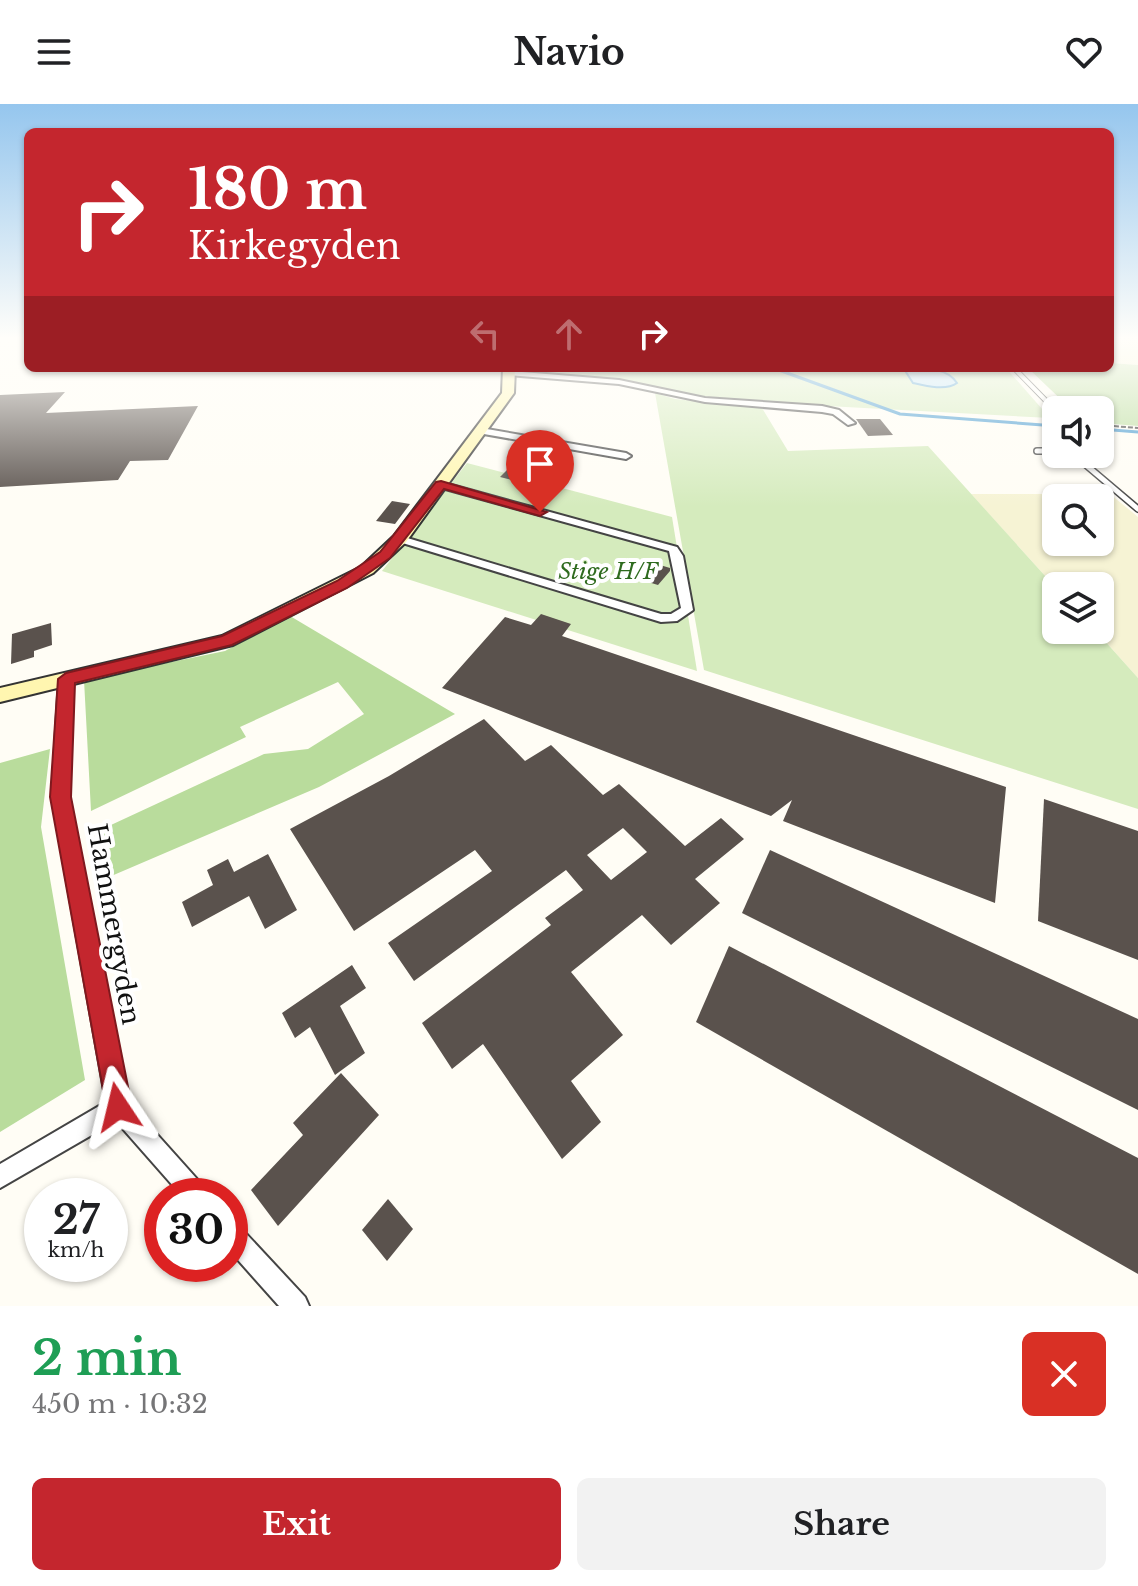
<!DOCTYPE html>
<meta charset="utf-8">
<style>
:root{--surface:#fff;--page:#f2f2f2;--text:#202124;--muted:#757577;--accent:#c4262e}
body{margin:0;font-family:"Libre Baskerville",serif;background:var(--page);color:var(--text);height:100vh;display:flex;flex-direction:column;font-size:30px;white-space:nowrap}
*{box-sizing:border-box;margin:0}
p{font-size:26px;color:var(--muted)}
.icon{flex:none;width:44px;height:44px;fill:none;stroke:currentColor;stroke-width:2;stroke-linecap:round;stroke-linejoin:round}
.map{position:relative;height:1202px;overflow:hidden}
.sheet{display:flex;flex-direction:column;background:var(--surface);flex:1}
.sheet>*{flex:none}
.guide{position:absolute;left:24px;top:24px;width:1090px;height:244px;border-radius:12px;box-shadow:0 2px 6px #0004;background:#c4262e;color:#fff;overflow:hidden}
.buttons{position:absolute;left:1042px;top:292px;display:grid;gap:16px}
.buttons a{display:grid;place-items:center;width:72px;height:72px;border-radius:12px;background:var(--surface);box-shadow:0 2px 6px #0004;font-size:40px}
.speed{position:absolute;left:24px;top:1074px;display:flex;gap:16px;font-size:40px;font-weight:700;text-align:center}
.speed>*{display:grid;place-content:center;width:104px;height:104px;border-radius:50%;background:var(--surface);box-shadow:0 2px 6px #0004;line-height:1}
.speed small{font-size:20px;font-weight:400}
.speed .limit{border:12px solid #d22;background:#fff;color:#111}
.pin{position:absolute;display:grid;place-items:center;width:68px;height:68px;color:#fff;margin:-82px -34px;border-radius:50% 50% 50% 0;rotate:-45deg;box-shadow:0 0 8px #0007}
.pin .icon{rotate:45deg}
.me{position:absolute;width:88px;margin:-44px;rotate:350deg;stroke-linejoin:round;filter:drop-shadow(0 0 6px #0008)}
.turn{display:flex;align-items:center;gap:28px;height:168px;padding:0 32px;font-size:36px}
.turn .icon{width:104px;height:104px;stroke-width:2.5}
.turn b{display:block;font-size:56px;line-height:68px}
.lanes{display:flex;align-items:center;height:76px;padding:0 32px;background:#0003;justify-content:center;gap:40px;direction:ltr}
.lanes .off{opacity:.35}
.round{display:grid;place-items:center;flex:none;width:84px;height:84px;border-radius:12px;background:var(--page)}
.overview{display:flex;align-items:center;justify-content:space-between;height:136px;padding:0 32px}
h1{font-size:48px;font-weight:700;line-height:60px;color:#1e9e55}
.primary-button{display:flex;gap:16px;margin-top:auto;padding:16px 32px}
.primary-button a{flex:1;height:92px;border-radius:12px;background:var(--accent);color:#fff;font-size:32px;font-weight:700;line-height:92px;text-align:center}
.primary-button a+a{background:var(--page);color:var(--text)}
header{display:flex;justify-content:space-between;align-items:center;height:104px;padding:0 32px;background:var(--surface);font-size:36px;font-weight:700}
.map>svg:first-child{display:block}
.farmland{fill:#f6f3d4;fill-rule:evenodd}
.green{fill:#d5ebbd}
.forest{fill:#b9dc9c}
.water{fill:#b9e0f7;stroke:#3f96cf;stroke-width:2}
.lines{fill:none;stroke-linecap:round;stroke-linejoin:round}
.stream{stroke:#3f96cf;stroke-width:3}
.building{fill:#5a524d;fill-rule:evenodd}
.lane-far1-casing{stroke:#444;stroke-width:6}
.lane-casing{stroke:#444;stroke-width:8}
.street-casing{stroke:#444;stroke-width:4}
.secondary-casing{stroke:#333;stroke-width:4}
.path{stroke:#333;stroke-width:2;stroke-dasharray:5 2;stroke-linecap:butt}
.lane-far1{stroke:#fff;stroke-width:4}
.lane{stroke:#fff;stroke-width:5}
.street{fill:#fff;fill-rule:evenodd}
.secondary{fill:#fff6b0;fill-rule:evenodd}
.route{fill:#c4262e;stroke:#7f191e;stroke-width:2}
.labels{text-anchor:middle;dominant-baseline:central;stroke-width:8;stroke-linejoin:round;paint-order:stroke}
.park-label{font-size:22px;font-style:italic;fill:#2f6b1f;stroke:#fff}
.near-street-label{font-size:26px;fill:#111;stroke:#fff}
</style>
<header><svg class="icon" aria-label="menu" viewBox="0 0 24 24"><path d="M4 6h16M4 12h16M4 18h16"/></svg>Navio<svg class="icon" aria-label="heart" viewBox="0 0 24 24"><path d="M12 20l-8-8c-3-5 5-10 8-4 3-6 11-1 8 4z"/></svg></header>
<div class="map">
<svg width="1138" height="1202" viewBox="0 0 1138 1202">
<rect width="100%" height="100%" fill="#fffdf5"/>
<!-- farmland -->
<g class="farmland">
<polygon points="1110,234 1138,234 1138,261 1110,259"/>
<path d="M971,390h139l28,23v161l-43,-48h5v-44l-44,2zM1056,394h44v44h-44z"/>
</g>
<!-- green -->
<g class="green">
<polygon points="514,264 1006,264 1050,314 754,298 677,289 622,276 515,267"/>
<polygon points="655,289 675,295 762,304 788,347 928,342 1056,484 1056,526 1095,526 1138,574 1138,705 704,566"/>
<polygon points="467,359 672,413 697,567 382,467"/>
</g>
<!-- forest -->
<g class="forest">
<polygon points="1110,259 1138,261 1138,322 1100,319 1100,306 1072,306 1028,264 1110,264"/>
<polygon points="290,512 455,610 319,683 109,773 98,727 264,650 308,645 364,610 338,578 240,623 246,633 91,707 84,576 225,547"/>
<polygon points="50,645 41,723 85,976 0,1028 0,659"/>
</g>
<!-- water -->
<path class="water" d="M904,265c19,0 42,-3 53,14 -11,8 -31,3 -44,0z"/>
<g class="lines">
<!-- stream -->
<g class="stream">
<polyline points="748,264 776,265 900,310 1056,322"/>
<polyline points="1100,325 1138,328"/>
</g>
</g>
<!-- building -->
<g class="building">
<polygon points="65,288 46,309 198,302 168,356 130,357 118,376 0,383 0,291"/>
<polygon points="856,315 880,315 893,331 868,332"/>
<polygon points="513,360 544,368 531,381 500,373"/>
<polygon points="392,397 410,400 395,420 376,417"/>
<polygon points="660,461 670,464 670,467 658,481 618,469"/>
<polygon points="541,510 571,520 562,532 1006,683 995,799 783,717 792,696 771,712 442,584 505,513 531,521"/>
<polygon points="51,519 52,541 34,547 34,553 11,560 12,530"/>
<path d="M484,615l41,42 26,-16 52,50 16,-11 66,62 36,-28 23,21 -49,40 25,24 -49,42 -29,-30 -71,57 52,63 -52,46 30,41 -39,37 -79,-115 -31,25 -30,-46 129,-98 -6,-7 38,-28 -17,-20 -152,111 -26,-38 104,-72 -17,-21 -121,81 -64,-102 99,-53zM623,724l24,24 -36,28 -24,-25z"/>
<polygon points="1044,695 1138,727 1138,856 1038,817"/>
<polygon points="770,746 1138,915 1138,1006 742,809"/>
<polygon points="268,750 297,806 265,825 249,792 192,823 182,798 213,781 207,766 228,755 234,768"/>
<polygon points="729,842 1138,1054 1138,1170 696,918"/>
<polygon points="352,861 366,884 340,902 365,949 335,971 310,923 295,934 282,909"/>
<polygon points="341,969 379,1011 278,1122 251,1086 303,1031 293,1019"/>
<polygon points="388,1095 413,1125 387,1157 362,1126"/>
</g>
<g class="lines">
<!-- lane-far1 casing -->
<g class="lane-far1-casing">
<polyline id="lane-far1" points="1014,264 1056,307"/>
</g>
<!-- lane casing -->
<g class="lane-casing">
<g id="lane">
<polyline points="1037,347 1056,347"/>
<polyline points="1073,350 1138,405"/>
</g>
</g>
<!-- street casing -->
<g class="street-casing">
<g id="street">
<polygon points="510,267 619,276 705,294 822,302 839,306 855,319 848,321 833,310 822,308 705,298 619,280 507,271 506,269"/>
<polygon points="481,324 626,349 631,352 626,355 478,329 477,327"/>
<polygon points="441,378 677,443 683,452 693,506 677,517 661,518 396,437 396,433 404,433 661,510 671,510 681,504 669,447 438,383 438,379"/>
<polygon points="66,570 73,575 68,693 128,998 205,1084 209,1092 182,1092 116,1017 0,1084 0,1060 106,998 52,693 59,575"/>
<polygon points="230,1117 238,1121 305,1193 309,1202 279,1202 230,1147"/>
</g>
</g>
<!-- secondary casing -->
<g class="secondary-casing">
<polygon id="secondary" points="503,264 515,264 514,289 406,438 373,469 233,541 0,598 0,584 222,532 361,463 394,432 502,289"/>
</g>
<!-- path -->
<polyline class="path" points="1100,321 1138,324"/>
<!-- lane-far1 -->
<use href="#lane-far1" class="lane-far1"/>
<!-- lane -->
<use href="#lane" class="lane"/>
<!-- street -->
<use href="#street" class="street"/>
<!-- secondary -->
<use href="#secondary" class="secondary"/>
</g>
<!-- sky -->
<linearGradient id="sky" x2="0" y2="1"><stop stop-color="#95c6ee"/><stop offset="0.58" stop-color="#fffefa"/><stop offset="1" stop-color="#fffefa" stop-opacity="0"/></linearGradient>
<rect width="1138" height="403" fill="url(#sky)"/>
<!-- route -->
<polygon class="route" points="441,377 547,408 540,412 444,385 390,454 347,484 232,541 75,579 71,693 132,1003 127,1013 118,1017 108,1013 50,693 58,575 66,569 222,532 337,477 380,448 436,378"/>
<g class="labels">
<!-- park labels -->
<g class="park-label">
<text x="608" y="467">Stige H/F</text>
</g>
<!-- near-street labels -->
<g class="near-street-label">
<text transform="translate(114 820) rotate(80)">Hammergyden</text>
</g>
</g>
</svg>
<div class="buttons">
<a><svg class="icon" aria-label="sound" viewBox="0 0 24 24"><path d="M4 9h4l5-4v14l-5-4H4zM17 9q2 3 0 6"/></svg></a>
<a><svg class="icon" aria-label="search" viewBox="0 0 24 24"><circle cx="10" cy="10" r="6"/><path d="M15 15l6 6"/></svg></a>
<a><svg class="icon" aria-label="layers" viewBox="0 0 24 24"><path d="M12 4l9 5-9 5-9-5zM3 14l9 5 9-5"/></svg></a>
</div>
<div class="speed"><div>27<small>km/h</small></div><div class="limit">30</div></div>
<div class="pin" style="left:540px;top:408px;background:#d93025"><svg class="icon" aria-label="arrive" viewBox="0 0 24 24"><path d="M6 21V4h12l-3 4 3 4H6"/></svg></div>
<svg class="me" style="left:118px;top:1003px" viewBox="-20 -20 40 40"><path d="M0-17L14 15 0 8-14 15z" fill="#c4262e" stroke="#fff" stroke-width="4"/></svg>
<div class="guide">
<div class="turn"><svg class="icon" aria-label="right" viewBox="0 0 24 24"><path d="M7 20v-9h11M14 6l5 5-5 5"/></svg><div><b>180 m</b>Kirkegyden</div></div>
<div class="lanes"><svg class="icon off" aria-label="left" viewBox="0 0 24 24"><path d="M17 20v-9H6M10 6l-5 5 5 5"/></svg><svg class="icon off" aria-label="ahead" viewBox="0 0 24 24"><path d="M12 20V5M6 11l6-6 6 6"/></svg><svg class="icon" aria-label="right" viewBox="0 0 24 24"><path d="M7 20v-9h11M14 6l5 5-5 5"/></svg></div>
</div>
</div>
<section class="sheet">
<div class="overview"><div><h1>2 min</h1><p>450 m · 10:32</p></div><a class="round" style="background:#d93025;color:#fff"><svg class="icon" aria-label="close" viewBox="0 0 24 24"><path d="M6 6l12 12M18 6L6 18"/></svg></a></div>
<div class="primary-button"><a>Exit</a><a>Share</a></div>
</section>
